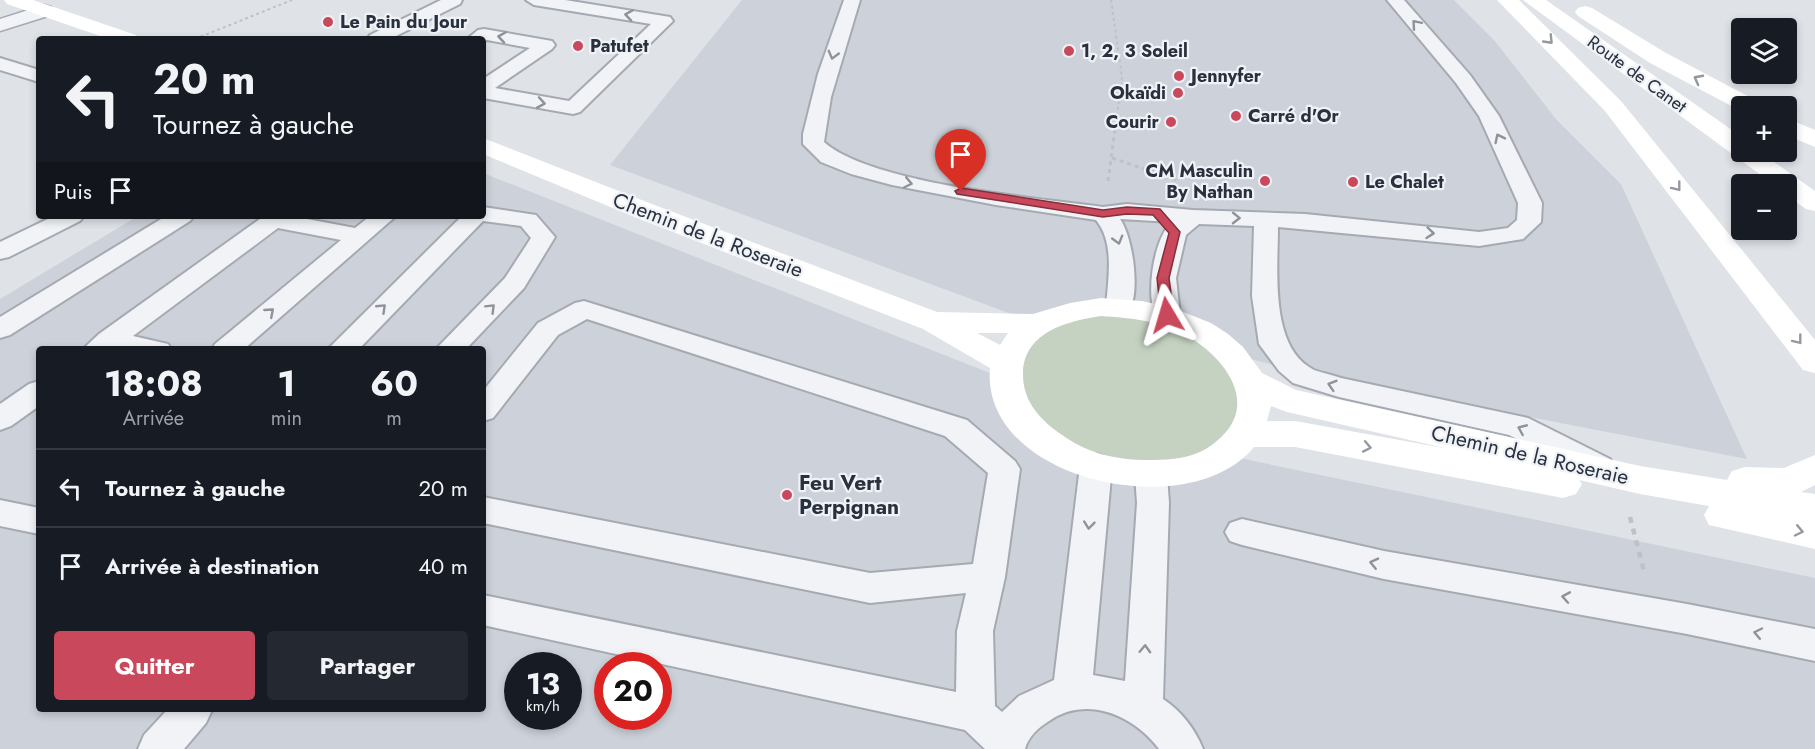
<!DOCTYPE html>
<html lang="fr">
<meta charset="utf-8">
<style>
:root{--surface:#171b24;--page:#242831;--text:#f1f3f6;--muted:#9ea1a6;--line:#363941;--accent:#c9485c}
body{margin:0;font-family:Jost,sans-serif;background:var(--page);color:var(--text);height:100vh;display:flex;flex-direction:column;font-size:22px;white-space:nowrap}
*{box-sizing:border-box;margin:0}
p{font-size:20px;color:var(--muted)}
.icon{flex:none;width:33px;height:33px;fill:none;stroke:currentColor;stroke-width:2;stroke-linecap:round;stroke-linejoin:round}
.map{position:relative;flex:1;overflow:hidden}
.panel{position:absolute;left:36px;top:346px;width:450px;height:366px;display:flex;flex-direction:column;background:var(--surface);border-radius:6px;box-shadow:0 3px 9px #0003}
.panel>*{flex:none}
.top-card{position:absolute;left:36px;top:36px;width:450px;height:183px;border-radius:6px;box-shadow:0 3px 9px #0003;background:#171b24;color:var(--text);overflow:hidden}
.fabs{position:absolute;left:1731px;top:18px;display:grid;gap:12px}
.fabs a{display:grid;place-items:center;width:66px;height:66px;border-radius:6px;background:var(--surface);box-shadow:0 3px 9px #0003;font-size:30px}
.speed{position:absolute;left:504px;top:652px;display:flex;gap:12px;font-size:30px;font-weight:700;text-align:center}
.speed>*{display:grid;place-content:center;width:78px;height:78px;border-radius:50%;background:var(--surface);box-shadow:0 3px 9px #0003;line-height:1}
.speed small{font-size:15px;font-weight:400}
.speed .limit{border:9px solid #d22;background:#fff;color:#111}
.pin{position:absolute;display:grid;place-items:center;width:51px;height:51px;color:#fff;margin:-62px -26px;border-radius:50% 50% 50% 0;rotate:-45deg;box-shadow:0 0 6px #0007}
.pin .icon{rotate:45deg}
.me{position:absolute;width:66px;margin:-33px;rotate:353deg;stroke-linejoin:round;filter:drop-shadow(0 0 4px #0008)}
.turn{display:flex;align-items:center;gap:21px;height:126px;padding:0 18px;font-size:27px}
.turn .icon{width:78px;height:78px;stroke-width:2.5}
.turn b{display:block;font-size:42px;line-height:51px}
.then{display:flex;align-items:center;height:57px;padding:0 18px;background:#0003;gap:12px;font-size:22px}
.eta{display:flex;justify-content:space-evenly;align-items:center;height:102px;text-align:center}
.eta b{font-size:36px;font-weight:700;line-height:42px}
.cta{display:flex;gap:12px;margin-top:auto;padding:12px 18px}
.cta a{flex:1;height:69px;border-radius:6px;background:var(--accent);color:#fff;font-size:24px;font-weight:700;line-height:69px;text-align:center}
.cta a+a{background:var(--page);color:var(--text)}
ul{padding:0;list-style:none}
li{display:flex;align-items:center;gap:18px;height:78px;padding:0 18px;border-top:2px solid var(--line)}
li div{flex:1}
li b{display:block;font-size:22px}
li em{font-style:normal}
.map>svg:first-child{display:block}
.built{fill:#cdd2da;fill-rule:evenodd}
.green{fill:#c5d2c1}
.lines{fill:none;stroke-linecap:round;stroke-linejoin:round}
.lane-casing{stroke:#a5aab2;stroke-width:4}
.street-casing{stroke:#a5aab2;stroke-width:3}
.path-far2{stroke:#bec1c6;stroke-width:2;stroke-dasharray:3 3;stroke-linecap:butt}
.path-far1{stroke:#bec1c6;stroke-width:3;stroke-dasharray:4 4;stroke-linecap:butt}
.path{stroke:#bec1c6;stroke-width:4.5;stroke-dasharray:6 6;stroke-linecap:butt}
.lane{fill:#f2f3f6;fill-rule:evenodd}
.street{fill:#f2f3f6;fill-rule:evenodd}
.secondary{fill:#fff;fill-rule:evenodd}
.oneway{stroke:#8e929a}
.oneway2{stroke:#94989f}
.route{fill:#c9485c;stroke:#832f3c;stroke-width:1.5}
.poi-dot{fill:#c9485c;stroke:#eff2f6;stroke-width:2}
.labels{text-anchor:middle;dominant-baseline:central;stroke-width:4.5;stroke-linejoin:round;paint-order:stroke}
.far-poi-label{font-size:18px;font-weight:bold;fill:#29313f;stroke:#eff2f6;text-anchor:start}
.far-street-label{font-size:18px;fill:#29313f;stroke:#eff2f6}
.street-label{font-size:21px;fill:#29313f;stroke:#eff2f6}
.poi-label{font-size:21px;font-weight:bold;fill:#29313f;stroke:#eff2f6;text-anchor:start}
</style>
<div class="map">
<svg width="1815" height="749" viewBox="0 0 1815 749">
<rect width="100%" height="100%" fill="#dfe3e8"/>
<!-- built -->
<g class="built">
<polygon points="742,0 1454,0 1494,40 1556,119 1621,184 1747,459 1322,377 1234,355 1038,324 610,165"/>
<path d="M483,173l522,206 220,76 590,123v171h-1815v-450l138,-83h345zM39,350h444v360h-444zM518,666h50v51h-50zM608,666h50v51h-50z"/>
</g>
<!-- green -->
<polygon class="green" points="1067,312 1167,315 1251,381 1225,455 1123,472 1016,413 1016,343"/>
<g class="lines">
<!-- lane casing -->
<g class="lane-casing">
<g id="lane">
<polygon points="441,0 462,0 460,4 390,39 367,39 370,35"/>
<polygon points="526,0 565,0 664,16 670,17 673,21 580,112 573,114 483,98 483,79 530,48 487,40 483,42 483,39 467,39 478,30 484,29 552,41 555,45 552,49 495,88 569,101 651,24 534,5"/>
<path d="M844,0h16l-29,97 -7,45c47,42 213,56 279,65l24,-3 66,6 112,4 174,18 29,-4 9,-8 1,-17 -39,-87 -23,-33 -69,-83h17l66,75 29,41 43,87 -1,19 -18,17 -44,7 -201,-19c0,42 -9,121 36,143 8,3 19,5 27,8l187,40 82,41 5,8 -5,8 -11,4 -11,-4 -79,-40 -170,-38 -46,-14 -14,-12 -20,-27 -7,-48 2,-70 -55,-2 -13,11 -10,43 4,37 -4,6 -9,2 -9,-2c-14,-21 -5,-83 14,-99l-52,-3c13,18 21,75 8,94l-9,2 -9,-2 -4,-6c2,-28 9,-64 -10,-87l-100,-15 -104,-20 -41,-11 -30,-12 -18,-18v-10l15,-60z"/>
<polygon points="0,58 39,70 39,82 0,70"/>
<polygon points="483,207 536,215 555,237 524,288 465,350 435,350 505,278 531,238 521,226 483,221 358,350 327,350 462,216 483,216"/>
<polygon points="54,216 84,216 80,221 9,257 0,259 0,242"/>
<polygon points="166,216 194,216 190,221 10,335 0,338 0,317"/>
<polygon points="264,216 291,216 355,228 370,216 396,216 243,350 211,350 215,344 341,240 278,228 133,336 168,344 172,350 82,350 99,334"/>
<path d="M584,301l383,119 48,41 5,8 -15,108 -12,54 2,75 7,6 17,-16 35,-16 26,-214 5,-8 11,-4 11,4 5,8 -19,209 32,6 12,-178 -2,-28 5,-8 11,-4 11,4 5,8 2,28 -6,196c18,12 32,30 40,50h-44c-26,-34 -72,-54 -110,-28 -10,6 -21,16 -24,28h-40l-20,-19 -482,-105v-30l473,97 1,-61 9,-38 -96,10 -387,-80v-26l387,76 103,-9 15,-91 -43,-37 -358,-117 -29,16 -65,83 -10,3v-30l55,-68 37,-20z"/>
<polygon points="39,381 39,406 11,426 0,430 0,404 29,384"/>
<polygon points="0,500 39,508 39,534 0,526"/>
<polygon points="1242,519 1384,551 1687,604 1815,629 1815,661 1687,634 1384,579 1242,545 1230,541 1225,532 1230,523"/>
<polygon points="167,710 212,710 206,723 184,749 138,749 144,735"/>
</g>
</g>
<!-- street casing -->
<g class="street-casing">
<polygon id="street" points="44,5 51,7 54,11 51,15 0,31 0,19"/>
</g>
<!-- path-far2 -->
<g class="path-far2">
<polyline points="1111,0 1122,77 1115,130"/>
<polyline points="195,39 292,0"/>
</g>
<!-- path-far1 -->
<g class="path-far1">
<polyline points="1112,158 1177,180"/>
<polyline points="1108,181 1115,129"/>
</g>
<!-- path -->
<polyline class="path" points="1630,517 1644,571"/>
<!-- lane -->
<use href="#lane" class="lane"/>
<!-- street -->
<use href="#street" class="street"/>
<!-- secondary -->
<g class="secondary">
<polygon points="4,0 33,0 136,35 139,39 109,39 7,4"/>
<polygon points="1497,0 1519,0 1621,101 1815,340 1815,373 1803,370 1605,111"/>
<polygon points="1523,0 1546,0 1742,137 1742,152 1760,152 1815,191 1815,211 1806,209 1786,195 1786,184 1773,184"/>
<polygon points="1585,6 1592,8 1666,53 1757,101 1761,106 1742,106 1741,111 1650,63 1578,16 1575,12 1578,8"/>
<polygon points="1786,118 1815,130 1815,147 1786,135"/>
<path d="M483,138l174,68 280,106 96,2 37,-11 31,-5 41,3 31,7 38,15 17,11 15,13 19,26 34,17 344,76 87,14 5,-9 13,-4 39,1 31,-13v30l-14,7 14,2v55l-106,-24 -5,-10 5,-9 -69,-12 -61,-14 3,4 -6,10 -13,4 -268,-51h-41c-64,79 -274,34 -264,-79l-67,-39 -286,-111 -154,-64zM1101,316c31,2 61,5 88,21 31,18 68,60 36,96 -9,10 -20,18 -33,22 -16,5 -34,5 -50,5 -28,-1 -54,-7 -77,-23 -24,-16 -43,-35 -42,-65 2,-41 46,-51 78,-56zM977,333h31l-8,12zM1271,406l16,6 162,37 -154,-28h-28z"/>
</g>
</g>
<!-- one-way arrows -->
<defs><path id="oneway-chevron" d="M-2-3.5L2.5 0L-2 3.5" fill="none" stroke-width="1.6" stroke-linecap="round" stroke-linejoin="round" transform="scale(1.5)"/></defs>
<g class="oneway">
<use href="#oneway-chevron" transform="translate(629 15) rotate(-171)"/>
<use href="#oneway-chevron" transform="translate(1416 24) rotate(-131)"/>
<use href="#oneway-chevron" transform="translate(502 37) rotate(-171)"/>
<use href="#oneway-chevron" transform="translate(833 55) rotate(105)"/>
<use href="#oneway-chevron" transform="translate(541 103) rotate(10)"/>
<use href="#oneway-chevron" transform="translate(1499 138) rotate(-116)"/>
<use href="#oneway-chevron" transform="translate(908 183) rotate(12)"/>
<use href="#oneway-chevron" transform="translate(1236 218) rotate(1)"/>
<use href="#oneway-chevron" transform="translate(1430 233) rotate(6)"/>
<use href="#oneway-chevron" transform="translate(1118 240) rotate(74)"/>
<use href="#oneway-chevron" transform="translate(382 308) rotate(-44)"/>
<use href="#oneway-chevron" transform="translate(491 308) rotate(-45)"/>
<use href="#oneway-chevron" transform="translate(270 312) rotate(-41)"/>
<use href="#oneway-chevron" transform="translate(1332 385) rotate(-163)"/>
<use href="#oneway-chevron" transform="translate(1522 429) rotate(-157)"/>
<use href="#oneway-chevron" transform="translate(1089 525) rotate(96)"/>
<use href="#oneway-chevron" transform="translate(1374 563) rotate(-167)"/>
<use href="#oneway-chevron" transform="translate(1566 597) rotate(-170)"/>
<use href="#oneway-chevron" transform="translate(1758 633) rotate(-168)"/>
<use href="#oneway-chevron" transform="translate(1145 649) rotate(-88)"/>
</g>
<g class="oneway2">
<use href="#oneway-chevron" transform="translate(1549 40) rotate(46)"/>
<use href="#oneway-chevron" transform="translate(1698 79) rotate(-152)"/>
<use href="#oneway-chevron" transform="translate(1677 187) rotate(52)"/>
<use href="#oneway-chevron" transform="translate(1798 340) rotate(52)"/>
<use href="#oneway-chevron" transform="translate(1367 447) rotate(11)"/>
<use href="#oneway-chevron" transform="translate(1799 531) rotate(12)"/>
</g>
<!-- route -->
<polygon class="route" points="961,188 1103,210 1127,207 1160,209 1180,232 1169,278 1174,315 1167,319 1161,315 1157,278 1169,233 1153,215 1127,214 1103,217 957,194 955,191"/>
<!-- markers -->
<g class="poi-dot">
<circle cx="328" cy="22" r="6"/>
<circle cx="578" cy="46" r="6"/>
<circle cx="1069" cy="51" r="6"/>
<circle cx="1179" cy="76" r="6"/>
<circle cx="1178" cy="93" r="6"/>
<circle cx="1236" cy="116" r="6"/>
<circle cx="1171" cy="122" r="6"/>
<circle cx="1265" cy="181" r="6"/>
<circle cx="1353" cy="182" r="6"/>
<circle cx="787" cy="495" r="6"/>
</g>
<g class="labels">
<!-- far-poi labels -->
<g class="far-poi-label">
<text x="340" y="22">Le Pain du Jour</text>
<text x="590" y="46">Patufet</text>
<text x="1081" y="51">1, 2, 3 Soleil</text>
<text x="1191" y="76">Jennyfer</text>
<text x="1166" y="93" text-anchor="end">Okaïdi</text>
<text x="1248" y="116">Carré d'Or</text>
<text x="1159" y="122" text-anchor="end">Courir</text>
<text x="1253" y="171" text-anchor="end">CM Masculin<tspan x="1253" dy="21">By Nathan</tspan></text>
<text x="1365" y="182">Le Chalet</text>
</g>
<!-- far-street labels -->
<g class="far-street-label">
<text transform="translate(1637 74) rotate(36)">Route de Canet</text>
</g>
<!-- street labels -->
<g class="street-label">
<text transform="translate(708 235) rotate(21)">Chemin de la Roseraie</text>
<text transform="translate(1530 455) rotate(13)">Chemin de la Roseraie</text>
</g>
<!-- poi labels -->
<g class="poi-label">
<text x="799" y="483">Feu Vert<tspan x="799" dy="24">Perpignan</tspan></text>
</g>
</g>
</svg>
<div class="fabs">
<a><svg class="icon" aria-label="layers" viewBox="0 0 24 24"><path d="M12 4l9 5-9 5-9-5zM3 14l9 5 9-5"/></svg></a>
<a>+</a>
<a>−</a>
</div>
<div class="speed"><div>13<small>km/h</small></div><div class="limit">20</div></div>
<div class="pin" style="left:961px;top:191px;background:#d93025"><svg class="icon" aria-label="arrive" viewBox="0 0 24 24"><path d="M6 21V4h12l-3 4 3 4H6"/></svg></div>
<svg class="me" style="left:1167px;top:315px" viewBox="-20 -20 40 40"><path d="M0-17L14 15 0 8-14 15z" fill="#c9485c" stroke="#fff" stroke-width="4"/></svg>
<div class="top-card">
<div class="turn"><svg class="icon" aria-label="left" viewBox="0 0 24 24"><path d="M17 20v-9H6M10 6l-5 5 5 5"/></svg><div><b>20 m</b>Tournez à gauche</div></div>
<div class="then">Puis<svg class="icon" aria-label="arrive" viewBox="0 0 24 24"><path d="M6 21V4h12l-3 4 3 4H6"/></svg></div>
</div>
<section class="panel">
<div class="eta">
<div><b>18:08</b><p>Arrivée</p></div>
<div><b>1</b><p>min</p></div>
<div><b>60</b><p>m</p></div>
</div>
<ul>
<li><svg class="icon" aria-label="left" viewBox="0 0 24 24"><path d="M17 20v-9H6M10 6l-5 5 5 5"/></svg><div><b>Tournez à gauche</b></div><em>20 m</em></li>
<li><svg class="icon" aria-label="arrive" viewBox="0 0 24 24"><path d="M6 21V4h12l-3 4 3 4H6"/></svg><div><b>Arrivée à destination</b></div><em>40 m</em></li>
</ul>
<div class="cta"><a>Quitter</a><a>Partager</a></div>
</section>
</div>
